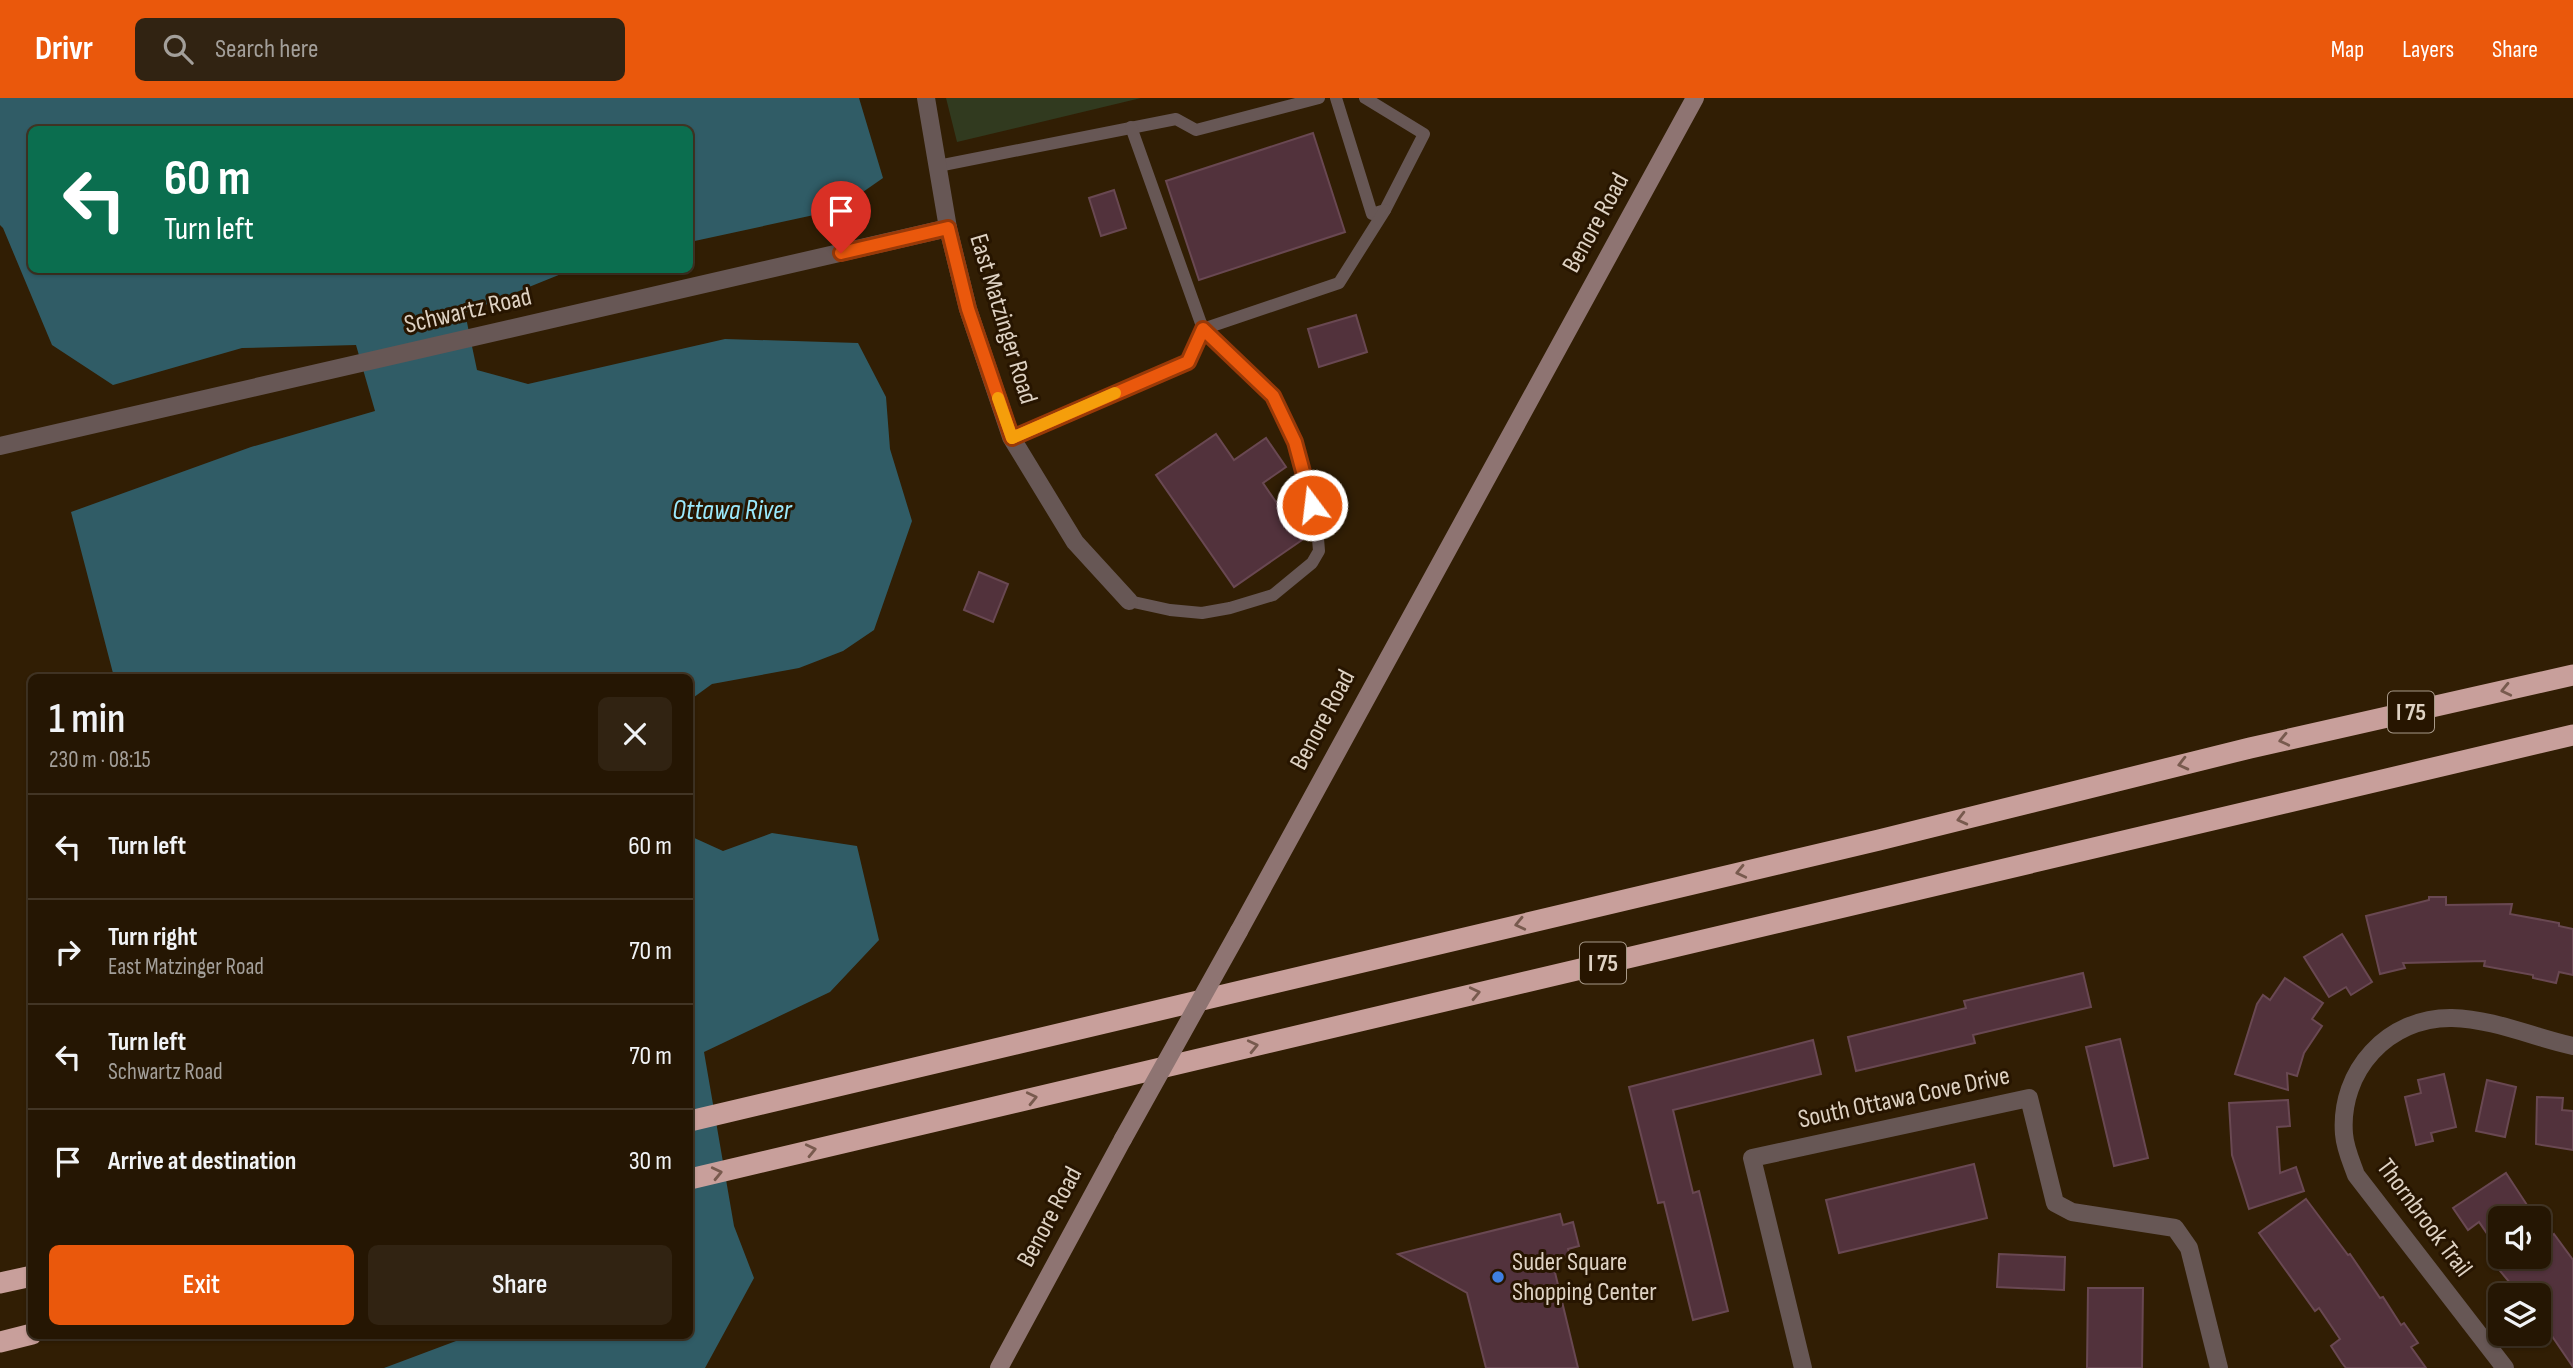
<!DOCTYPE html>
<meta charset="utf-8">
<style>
:root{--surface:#251603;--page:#312312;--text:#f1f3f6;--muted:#a39f9a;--line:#423525;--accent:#ea580c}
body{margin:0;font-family:"Sofia Sans Condensed",sans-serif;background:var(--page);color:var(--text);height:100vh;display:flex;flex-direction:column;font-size:26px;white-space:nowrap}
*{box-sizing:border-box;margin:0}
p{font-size:23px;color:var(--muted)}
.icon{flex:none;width:38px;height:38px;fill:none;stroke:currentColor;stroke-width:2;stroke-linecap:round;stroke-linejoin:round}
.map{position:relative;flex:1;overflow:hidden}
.sheet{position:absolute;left:28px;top:576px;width:665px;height:665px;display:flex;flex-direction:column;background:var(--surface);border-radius:10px;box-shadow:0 2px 5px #0004,0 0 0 2px var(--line)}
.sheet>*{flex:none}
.banner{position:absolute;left:28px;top:28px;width:665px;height:147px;border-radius:10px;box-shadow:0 2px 5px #0004,0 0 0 2px var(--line);background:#0b6e4f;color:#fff;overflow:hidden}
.controls{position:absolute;left:2488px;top:1108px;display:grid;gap:14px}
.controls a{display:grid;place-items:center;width:63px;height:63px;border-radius:10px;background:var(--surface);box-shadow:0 2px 5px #0004,0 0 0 2px var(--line);font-size:35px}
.pin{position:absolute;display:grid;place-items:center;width:60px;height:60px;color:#fff;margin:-72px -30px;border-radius:50% 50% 50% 0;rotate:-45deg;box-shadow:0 0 7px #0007}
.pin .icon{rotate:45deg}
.me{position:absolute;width:77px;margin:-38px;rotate:345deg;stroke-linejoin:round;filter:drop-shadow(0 0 5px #0008)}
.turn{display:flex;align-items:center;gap:24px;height:147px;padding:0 21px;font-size:32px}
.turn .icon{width:91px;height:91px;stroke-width:2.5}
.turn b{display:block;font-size:49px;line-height:60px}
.round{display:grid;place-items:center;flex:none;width:74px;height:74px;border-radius:10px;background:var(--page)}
.overview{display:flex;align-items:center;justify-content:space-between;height:119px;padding:0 21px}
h1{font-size:42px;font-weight:600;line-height:52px}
.action{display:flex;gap:14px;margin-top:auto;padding:14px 21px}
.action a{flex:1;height:80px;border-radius:10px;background:var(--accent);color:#fff;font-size:28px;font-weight:600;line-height:80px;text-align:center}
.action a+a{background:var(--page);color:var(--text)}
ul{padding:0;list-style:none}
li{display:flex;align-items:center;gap:21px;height:105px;padding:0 21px;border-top:2px solid var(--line)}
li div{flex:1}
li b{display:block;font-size:26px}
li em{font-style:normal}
header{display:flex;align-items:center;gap:42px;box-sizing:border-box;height:98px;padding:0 35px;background:var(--accent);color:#fff}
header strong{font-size:33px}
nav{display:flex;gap:38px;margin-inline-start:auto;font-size:24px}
.search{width:490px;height:63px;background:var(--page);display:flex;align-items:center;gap:18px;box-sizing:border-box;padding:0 24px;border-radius:10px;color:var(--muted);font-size:26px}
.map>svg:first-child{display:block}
.green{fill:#313a1f}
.water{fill:#305c66}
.building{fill:#52323c;stroke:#694852;stroke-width:2}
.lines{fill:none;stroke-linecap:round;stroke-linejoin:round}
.lane{stroke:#675755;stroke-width:12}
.street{stroke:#675755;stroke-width:18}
.secondary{stroke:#8e7472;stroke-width:18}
.highway{stroke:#c89f9b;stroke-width:21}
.secondary-bridge{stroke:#8e7472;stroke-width:18}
.oneway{stroke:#785a4e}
.route-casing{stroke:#983908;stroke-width:18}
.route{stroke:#ea580c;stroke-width:12}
.slow{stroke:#f59e0b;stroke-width:12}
.shop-dot{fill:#3f7fe0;stroke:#271500;stroke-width:2.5}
.labels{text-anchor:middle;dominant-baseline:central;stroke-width:6;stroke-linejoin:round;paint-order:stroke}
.shield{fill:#271500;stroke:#a79988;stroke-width:2}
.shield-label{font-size:24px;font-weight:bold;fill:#ded2c3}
.street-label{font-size:26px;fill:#ded2c3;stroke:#271500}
.poi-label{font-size:26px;fill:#ded2c3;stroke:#271500;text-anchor:start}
.water-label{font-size:28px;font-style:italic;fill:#9ae9fc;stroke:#271500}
</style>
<header>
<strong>Drivr</strong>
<div class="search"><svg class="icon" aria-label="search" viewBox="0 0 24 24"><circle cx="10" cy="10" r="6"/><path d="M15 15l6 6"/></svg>Search here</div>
<nav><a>Map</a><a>Layers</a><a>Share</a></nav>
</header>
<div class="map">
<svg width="2573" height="1270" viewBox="0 0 2573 1270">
<rect width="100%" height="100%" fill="#311e04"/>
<!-- green -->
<polygon class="green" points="946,0 1141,0 957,44"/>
<!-- water -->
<g class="water">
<polygon points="0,0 859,0 883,80 837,112 690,144 690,32 32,32 32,172 571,172 465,215 477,272 528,286 725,241 858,245 886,299 890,351 912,423 874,532 843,553 799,570 712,586 690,602 690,579 114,579 71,414 251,349 375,313 356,247 242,250 113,287 52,247 3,130 0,127"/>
<polygon points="772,735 857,748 879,842 830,894 704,954 734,1128 754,1180 705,1270 384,1270 472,1237 690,1237 690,738 723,753"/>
</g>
<!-- building -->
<g class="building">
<polygon points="1313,35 1345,134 1199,182 1166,83"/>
<polygon points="1114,92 1126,130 1101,138 1089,100"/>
<polygon points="1356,217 1367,254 1319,269 1308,231"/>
<polygon points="1216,336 1234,362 1266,340 1286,369 1263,385 1302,442 1234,489 1156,377"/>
<polygon points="979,474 1008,486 993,524 964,512"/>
<polygon points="2429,799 2446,799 2446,807 2512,806 2510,816 2559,825 2559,828 2573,831 2573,877 2559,874 2556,885 2533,880 2533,877 2484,868 2485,863 2403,865 2405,870 2380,876 2366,818 2429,802"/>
<polygon points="2342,836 2372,884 2351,897 2346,889 2329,899 2304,859"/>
<polygon points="2083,875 2091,909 1973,937 1975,945 1856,973 1848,939 1966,910 1964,903"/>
<polygon points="2285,880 2323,905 2312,921 2322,928 2304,955 2297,978 2287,975 2288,992 2235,976 2257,906 2263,897 2270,902"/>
<polygon points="2120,941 2148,1060 2114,1068 2086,949"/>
<polygon points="1813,942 1821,976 1673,1012 1693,1095 1699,1093 1728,1213 1693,1222 1664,1104 1658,1105 1629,989"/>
<polygon points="2444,976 2456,1029 2431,1035 2433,1043 2416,1047 2405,999 2421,995 2418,982"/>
<polygon points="2487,982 2516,989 2505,1039 2476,1033"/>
<polygon points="2537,999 2563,1000 2562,1012 2573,1013 2573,1052 2536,1046"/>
<polygon points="2288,1002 2290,1028 2277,1029 2280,1075 2296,1069 2304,1093 2249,1111 2232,1057 2229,1005"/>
<polygon points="1974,1066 1987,1120 1839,1155 1826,1102"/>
<polygon points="2506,1075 2529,1110 2525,1112 2531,1120 2501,1120 2501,1156 2479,1124 2468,1132 2453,1110"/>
<polygon points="2306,1101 2348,1157 2350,1156 2380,1200 2383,1199 2401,1227 2404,1225 2418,1245 2411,1249 2426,1270 2346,1270 2342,1265 2331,1248 2340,1241 2319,1210 2315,1213 2259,1135"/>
<polygon points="1560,1116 1563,1127 1573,1124 1579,1148 1568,1151 1570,1158 1552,1162 1578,1270 1486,1270 1467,1195 1398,1156"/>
<polygon points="2554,1136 2573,1162 2573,1269 2539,1219 2539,1197 2520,1197 2496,1168 2508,1158 2539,1158 2539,1147"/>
<polygon points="1999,1156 2065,1159 2064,1192 1997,1189"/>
<polygon points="2088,1190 2143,1190 2142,1270 2087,1270"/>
</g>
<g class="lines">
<!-- lane -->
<g class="lane">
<polyline points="1336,0 1372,116 1385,112 1424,36 1365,0"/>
<polyline points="938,68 1176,21 1196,32 1319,0"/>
<polyline points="1011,339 1188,264 1203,231 1339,185 1385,112"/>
<polyline points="1129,503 1170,512 1202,515 1230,510 1273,497 1312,465 1319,453 1317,428 1295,344 1273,298 1203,231 1131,29"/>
</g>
<!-- street -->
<g class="street">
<polyline points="926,0 948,130 968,211 1011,339 1075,444 1129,503"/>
<polyline points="0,348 948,130"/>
<polyline points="1803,1270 1752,1060 2029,1000 2055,1105 2072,1114 2175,1130 2189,1150 2219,1270"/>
<path d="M2505,1270l-149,-193c-5,-14 -11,-27 -12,-41 -5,-63 44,-117 108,-116 41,1 81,19 121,28"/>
</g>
<!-- secondary -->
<g class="secondary">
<polyline points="1239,833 1695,0"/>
<polyline points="999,1270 1123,1041"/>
</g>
<!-- highway -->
<g class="highway">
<polyline points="690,1023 1879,742 2250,650 2573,577"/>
<polyline points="690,1081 2573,637"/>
<polyline points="0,1185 32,1178"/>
<polyline points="0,1244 32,1236"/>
</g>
<!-- secondary-bridge -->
<polyline class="secondary-bridge" points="1123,1041 1239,833"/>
</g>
<!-- one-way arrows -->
<defs><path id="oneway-chevron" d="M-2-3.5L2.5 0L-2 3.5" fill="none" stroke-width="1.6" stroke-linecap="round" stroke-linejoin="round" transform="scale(1.75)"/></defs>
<g class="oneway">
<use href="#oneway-chevron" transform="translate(2506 592) rotate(167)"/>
<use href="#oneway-chevron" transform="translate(2284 642) rotate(167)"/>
<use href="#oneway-chevron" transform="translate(2183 666) rotate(166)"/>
<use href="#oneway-chevron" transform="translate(1962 721) rotate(166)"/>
<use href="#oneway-chevron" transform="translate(1741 774) rotate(167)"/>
<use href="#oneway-chevron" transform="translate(1520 826) rotate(167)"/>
<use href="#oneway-chevron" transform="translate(1475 895) rotate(-13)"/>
<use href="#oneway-chevron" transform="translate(1253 948) rotate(-13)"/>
<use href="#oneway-chevron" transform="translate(1032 1000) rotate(-13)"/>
<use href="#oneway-chevron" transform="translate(811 1052) rotate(-13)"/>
<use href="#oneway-chevron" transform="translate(717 1075) rotate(-13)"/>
</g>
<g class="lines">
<!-- route casing -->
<g class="route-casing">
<polyline id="route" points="841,155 948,130 968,211 1012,340 1188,264 1203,231 1273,298 1295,344 1312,407"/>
</g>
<!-- route -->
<use href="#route" class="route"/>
<!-- slow -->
<polyline class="slow" points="998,300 1012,340 1115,295"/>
</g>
<!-- markers -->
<circle class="shop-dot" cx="1498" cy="1179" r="7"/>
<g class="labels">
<!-- shield labels -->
<g class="shield">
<rect x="2388" y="593.5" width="46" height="41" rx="5"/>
<rect x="1580" y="844.5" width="46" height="41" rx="5"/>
</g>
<g class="shield-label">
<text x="2411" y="614">I 75</text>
<text x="1603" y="865">I 75</text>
</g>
<!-- street labels -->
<g class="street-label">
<text transform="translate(1596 125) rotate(-61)">Benore Road</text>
<text transform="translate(468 213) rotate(-13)">Schwartz Road</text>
<text transform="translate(1003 221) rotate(73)">East Matzinger Road</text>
<text transform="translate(1323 622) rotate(-62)">Benore Road</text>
<text transform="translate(1904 1000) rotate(-12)">South Ottawa Cove Drive</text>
<text transform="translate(1050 1119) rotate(-62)">Benore Road</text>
<text transform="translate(2424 1120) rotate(53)">Thornbrook Trail</text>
</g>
<!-- poi labels -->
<g class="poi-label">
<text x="1512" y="1164">Suder Square<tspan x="1512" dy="30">Shopping Center</tspan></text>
</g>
<!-- water labels -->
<g class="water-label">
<text x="732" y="412">Ottawa River</text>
</g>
</g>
</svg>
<div class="controls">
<a><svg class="icon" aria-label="sound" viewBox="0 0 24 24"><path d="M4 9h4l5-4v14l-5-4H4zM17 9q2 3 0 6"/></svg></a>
<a><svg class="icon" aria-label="layers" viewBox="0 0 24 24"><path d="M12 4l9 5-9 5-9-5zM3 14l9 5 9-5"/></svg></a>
</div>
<div class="pin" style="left:841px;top:155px;background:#d93025"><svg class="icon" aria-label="arrive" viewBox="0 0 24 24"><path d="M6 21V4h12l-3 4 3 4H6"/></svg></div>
<svg class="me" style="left:1312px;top:407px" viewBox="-20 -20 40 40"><circle r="17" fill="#ea580c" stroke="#fff" stroke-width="3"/><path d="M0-11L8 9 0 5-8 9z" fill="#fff"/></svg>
<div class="banner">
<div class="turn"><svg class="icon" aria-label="left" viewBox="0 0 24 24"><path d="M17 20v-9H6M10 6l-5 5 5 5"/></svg><div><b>60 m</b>Turn left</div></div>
</div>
<section class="sheet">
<div class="overview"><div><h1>1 min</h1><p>230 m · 08:15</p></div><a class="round"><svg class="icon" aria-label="close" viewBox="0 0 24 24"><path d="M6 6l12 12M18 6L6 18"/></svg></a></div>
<ul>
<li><svg class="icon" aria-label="left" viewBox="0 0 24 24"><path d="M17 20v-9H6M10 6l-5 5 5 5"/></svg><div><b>Turn left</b></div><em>60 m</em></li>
<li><svg class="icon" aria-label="right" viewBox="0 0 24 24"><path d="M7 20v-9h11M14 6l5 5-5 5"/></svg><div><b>Turn right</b><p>East Matzinger Road</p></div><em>70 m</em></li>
<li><svg class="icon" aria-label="left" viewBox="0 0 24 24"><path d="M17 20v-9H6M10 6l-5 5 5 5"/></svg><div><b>Turn left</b><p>Schwartz Road</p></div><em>70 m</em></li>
<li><svg class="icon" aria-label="arrive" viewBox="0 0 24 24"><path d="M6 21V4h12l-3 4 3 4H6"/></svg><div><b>Arrive at destination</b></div><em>30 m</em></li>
</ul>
<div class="action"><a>Exit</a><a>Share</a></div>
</section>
</div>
